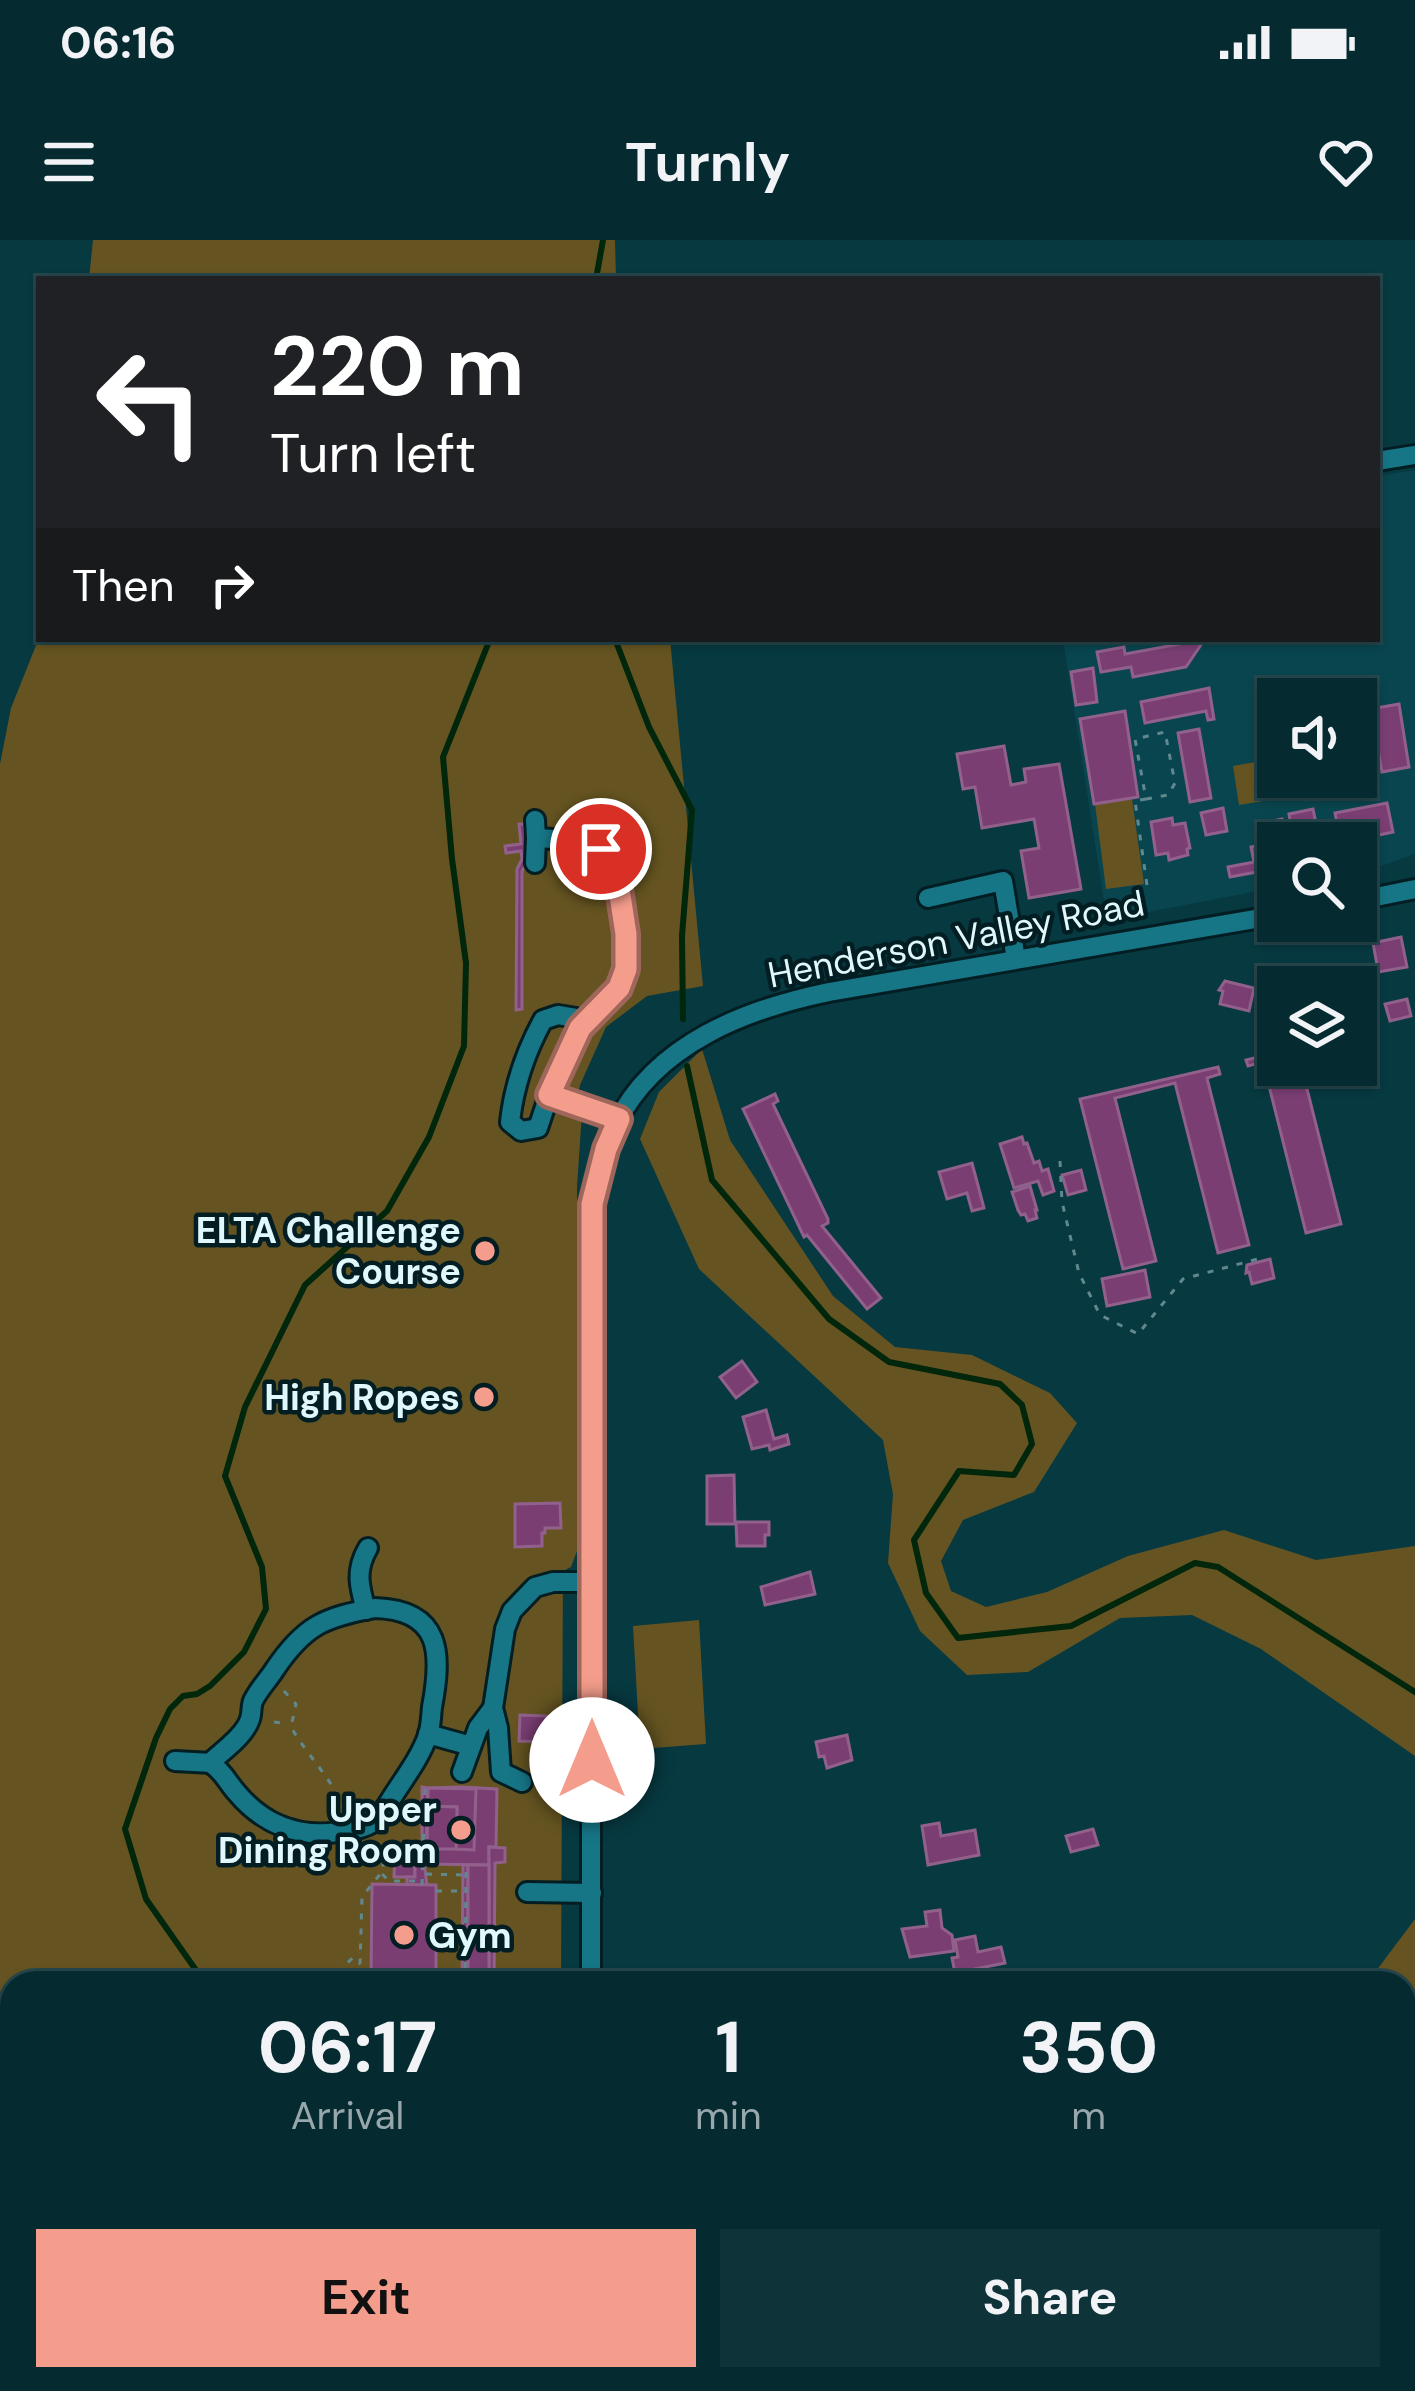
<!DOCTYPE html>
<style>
:root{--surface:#052b31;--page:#0e3339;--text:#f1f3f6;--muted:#97a7ab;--line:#26474d;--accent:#f49d8c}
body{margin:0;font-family:"DM Sans",sans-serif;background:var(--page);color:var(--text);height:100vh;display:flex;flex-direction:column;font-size:45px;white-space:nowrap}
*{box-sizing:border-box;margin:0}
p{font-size:39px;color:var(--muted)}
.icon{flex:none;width:66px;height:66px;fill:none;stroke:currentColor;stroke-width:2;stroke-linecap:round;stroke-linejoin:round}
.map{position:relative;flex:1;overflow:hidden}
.sheet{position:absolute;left:0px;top:1731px;width:1416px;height:420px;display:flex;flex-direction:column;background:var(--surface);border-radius:36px 36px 0 0;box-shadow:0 3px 9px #0004,0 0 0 3px var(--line)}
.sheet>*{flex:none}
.top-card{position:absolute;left:36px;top:36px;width:1344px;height:366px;border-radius:0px;box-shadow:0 3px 9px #0004,0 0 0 3px var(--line);background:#202124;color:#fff;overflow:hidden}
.controls{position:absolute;left:1257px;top:438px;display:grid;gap:24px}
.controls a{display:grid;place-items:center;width:120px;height:120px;border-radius:0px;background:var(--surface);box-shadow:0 3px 9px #0004,0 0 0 3px var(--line);font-size:60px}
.pin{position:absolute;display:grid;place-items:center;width:102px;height:102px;color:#fff;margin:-51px;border:6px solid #fff;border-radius:50%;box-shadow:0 3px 12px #0007}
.me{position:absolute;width:132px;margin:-66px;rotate:0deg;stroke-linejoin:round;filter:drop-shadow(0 0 9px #0008)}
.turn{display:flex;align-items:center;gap:42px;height:252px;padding:0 36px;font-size:54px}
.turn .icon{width:156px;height:156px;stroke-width:2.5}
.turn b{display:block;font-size:84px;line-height:102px}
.then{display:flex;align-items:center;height:114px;padding:0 36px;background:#0003;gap:24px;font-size:45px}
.eta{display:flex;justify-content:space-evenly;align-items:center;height:204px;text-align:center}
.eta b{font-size:72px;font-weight:700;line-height:84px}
.primary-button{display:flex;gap:24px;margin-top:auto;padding:24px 36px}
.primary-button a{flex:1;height:138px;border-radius:0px;background:var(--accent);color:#111;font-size:48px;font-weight:700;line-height:138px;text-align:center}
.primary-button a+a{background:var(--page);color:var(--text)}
.status{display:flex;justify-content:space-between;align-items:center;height:84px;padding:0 60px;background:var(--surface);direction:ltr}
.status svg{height:33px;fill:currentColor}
header{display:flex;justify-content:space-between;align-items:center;height:156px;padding:0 36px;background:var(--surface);font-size:54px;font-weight:700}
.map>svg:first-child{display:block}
.built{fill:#09454e;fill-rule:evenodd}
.green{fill:#655421}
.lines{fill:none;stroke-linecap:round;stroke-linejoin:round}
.stream{stroke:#00260c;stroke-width:6}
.building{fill:#7a3e73;stroke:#91618b;stroke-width:3}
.minor-casing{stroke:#031e23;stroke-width:24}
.path{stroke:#61888e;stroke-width:3;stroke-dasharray:6 9;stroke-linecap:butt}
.minor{stroke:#167686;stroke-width:18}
.route-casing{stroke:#9f665b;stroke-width:30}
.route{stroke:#f49d8c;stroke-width:21}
.poi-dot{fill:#f49d8c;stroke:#031e23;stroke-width:4.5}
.labels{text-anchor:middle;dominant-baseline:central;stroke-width:9;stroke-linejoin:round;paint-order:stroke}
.street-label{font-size:36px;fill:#e0f8fc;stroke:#031e23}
.poi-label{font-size:36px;font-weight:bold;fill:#e0f8fc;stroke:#031e23;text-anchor:end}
</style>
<div class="status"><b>06:16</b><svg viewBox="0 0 49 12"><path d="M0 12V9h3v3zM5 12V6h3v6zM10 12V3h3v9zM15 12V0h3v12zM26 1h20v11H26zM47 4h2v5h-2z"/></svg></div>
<header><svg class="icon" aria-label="menu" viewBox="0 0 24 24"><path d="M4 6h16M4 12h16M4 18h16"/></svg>Turnly<svg class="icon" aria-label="heart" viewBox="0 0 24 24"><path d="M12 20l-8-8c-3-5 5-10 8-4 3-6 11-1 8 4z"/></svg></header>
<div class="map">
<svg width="1415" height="2151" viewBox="0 0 1415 2151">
<rect width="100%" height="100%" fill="#073941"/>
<!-- built -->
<path class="built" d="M1415,230v384l-40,14 -19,4v-29h-78v44l-171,33 -44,-281h314v-163zM1278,459h78v78h-78z"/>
<!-- green -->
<g class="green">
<polygon points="93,0 615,0 616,39 89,39"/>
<polygon points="39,398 670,399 703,746 647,756 606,787 580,845 575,869 582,872 577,947 580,1303 571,1327 563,1331 561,1743 12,1743 12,2139 401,2139 402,2151 0,2151 0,524 11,468"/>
<polygon points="1278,518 1278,537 1319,537 1322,551 1239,565 1233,526"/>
<polygon points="1132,559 1144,644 1106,649 1095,564"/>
<polygon points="702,809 730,900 833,1056 895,1107 972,1115 1050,1153 1077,1183 1034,1252 963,1280 941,1321 951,1351 986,1367 1047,1352 1128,1316 1224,1290 1316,1320 1415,1306 1415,1516 1261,1409 1192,1375 1120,1378 1028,1432 967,1435 920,1391 888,1323 893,1254 883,1200 699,1029 640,899 659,852"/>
<polygon points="699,1380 706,1504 640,1509 633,1386"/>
<polygon points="1415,1679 1415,1751 1404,1755 1404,1743 1367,1743"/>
</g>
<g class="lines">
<!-- stream -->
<g class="stream">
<polyline points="596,39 603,0"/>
<polyline points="615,399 649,487 692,570 682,696 683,779"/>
<polyline points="687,826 712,940 829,1079 889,1122 1000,1144 1022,1165 1032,1204 1014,1235 959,1231 914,1300 926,1353 958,1398 1071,1386 1195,1323 1218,1327 1415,1452"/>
<polyline points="205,1743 146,1659 125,1589 156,1498 170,1469 183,1456 197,1454 210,1446 244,1412 266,1369 262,1327 225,1236 245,1167 305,1045 387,971 429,897 464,806 466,723 452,619 443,517 490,399"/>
<polyline points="367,2139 371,2151"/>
</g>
</g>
<!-- building -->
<g class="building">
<polygon points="1205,399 1186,427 1133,437 1131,427 1101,432 1097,412 1124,407 1125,414 1180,404 1183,399"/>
<polygon points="1093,428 1097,462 1076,465 1071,432"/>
<polygon points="1209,448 1214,479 1208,480 1206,471 1145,483 1141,462"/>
<polygon points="1399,464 1409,527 1382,532 1371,469"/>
<polygon points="1125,471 1138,557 1094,564 1080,479"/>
<polygon points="1199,489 1211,558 1190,562 1178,493"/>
<polygon points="1004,506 1011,545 1026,542 1024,529 1059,524 1081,649 1029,658 1021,611 1039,608 1034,579 982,588 975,547 963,549 957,514"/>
<polygon points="1387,563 1393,592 1341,603 1335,573"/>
<polygon points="1223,568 1227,591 1206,595 1201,573"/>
<polygon points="1313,569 1320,603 1278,603 1278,628 1230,637 1228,627 1254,622 1251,607 1263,605 1259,584 1282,579 1284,588 1291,586 1289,574"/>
<polygon points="1172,578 1173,585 1185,583 1190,608 1187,609 1188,615 1169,620 1168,613 1156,615 1151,582"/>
<polygon points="519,584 524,584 528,621 522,631 522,769 516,770 517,629 522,619 521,611 506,613 505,606 521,604"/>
<polygon points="1401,697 1407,727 1372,733 1371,726 1377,725 1373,703"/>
<polygon points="1225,741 1254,748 1249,771 1220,764 1223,751 1219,750"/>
<polygon points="1407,759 1411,776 1390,781 1385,764"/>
<polygon points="1278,812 1278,825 1301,825 1341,984 1306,993 1263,822 1248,826 1246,820"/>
<polygon points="1218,827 1220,834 1207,838 1249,1005 1218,1013 1175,843 1115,858 1156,1021 1123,1029 1080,859"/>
<polygon points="775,854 778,861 773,864 828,979 828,983 822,986 881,1058 867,1069 807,995 804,997 743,869"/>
<polygon points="1022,897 1024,904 1027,903 1034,923 1039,921 1042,931 1048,929 1054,951 1043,955 1038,941 1014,948 1000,904"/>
<polygon points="972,923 984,968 972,971 967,953 947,959 939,932"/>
<polygon points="1081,930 1086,950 1068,955 1062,935"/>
<polygon points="1030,946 1037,970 1035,970 1037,978 1028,981 1025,974 1021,975 1018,970 1012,952"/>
<polygon points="1270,1019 1274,1038 1252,1044 1249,1032 1246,1033 1247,1025"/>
<polygon points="1145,1030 1150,1057 1107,1066 1102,1039"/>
<polygon points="742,1121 757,1142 736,1158 720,1137"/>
<polygon points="766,1170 774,1199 787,1195 789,1204 770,1210 769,1205 752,1209 743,1177"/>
<polygon points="734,1235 735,1284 707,1284 707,1236"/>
<polygon points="560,1263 561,1288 545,1288 545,1293 542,1293 542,1306 515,1307 515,1264"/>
<polygon points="736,1282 769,1282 769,1295 765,1295 765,1306 737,1306"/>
<polygon points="810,1332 815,1354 765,1365 761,1347"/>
<polygon points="520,1475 546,1476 545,1502 519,1501"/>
<polygon points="847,1495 852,1520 827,1528 824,1516 819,1517 816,1502"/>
<polygon points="422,1547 428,1548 426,1624 423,1624 422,1615"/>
<polygon points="461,1547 497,1549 496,1607 489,1607 489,1625 426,1624 428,1548"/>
<polygon points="428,1548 476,1549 474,1610 456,1609 457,1567 428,1566"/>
<polygon points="428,1566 457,1567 456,1609 427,1609"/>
<polygon points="939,1583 941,1596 975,1590 979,1615 928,1625 922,1586"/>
<polygon points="1093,1589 1098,1605 1071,1612 1066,1596"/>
<polygon points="489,1607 505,1608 505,1622 495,1623 494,1743 489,1743"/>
<polygon points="395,1610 415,1611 415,1637 394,1637"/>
<polygon points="415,1611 422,1611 423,1615 427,1645 407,1645 407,1637 415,1637"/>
<polygon points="463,1625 468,1625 468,1743 462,1743"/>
<rect x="468" y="1625" width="21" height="118"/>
<polygon points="372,1644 436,1645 436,1743 371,1743"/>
<polygon points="940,1670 942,1688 952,1695 954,1711 910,1717 902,1689 927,1686 925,1672"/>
<polygon points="975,1696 978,1712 1001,1707 1005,1723 955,1733 952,1718 958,1717 955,1700"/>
</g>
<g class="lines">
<!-- minor casing -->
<g class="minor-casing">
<g id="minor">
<polyline points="1377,221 1415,215"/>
<path d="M535,580l1,18c19,1 49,2 66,12 24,14 30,113 17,136 -8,16 -26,30 -39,42"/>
<polyline points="535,623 536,598"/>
<polyline points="928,658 1003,641 1016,719"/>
<polyline points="1356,661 1415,649"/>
<path d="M549,855l31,-67 -4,-10 -18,-3 -15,5c-18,33 -29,65 -33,102l11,9 17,-3 11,-33 70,24"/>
<path d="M375,1368c67,2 67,46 57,99 -1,9 -1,19 -4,28 -10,29 -33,54 -47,81 -11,12 -27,14 -43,16 -40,6 -75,-8 -101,-39 -9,-10 -13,-20 -24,-28l-1,-4c12,-11 33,-26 38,-42 2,-6 1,-13 3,-18 6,-12 15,-21 22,-32 29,-43 49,-52 100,-61z"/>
<path d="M366,1370c-7,-24 -11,-40 2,-62"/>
<polyline points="428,1494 471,1506"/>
<polyline points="175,1521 212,1523"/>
<polyline points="462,1532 478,1488 493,1468"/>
<polyline points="522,1542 501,1532 498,1488 493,1468 505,1389 512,1371 535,1347 553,1342 592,1342"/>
<polyline points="527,1652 592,1653"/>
<path d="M591,1743v-779c7,-27 13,-55 25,-80 40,-81 131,-115 213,-132l449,-77"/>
<polyline points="580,2151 580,2139"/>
</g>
</g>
<!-- path -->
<g class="path">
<polyline points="1146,559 1168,555 1175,543 1165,492 1135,499 1146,559 1135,561 1147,645"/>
<polyline points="1060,921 1062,962 1079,1033 1100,1075 1138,1094 1183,1039 1265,1017"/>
<path d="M284,1451l12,13 -5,23c17,30 43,53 55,87"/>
<polyline points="274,1482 288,1484"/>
<polyline points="382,1634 389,1641 422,1641"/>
<polyline points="426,1634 464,1635"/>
<polyline points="422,1645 425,1545"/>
<polyline points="436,1651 464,1651"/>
<polyline points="371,1735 360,1724 362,1657 381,1633 386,1615 396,1604 424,1605"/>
<polyline points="326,1743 359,1712"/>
<polyline points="465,1743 466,1625"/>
</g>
<!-- minor -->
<use href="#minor" class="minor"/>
</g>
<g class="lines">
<!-- route casing -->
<g class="route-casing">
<polyline id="route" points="592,1520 592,964 606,909 619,879 549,855 580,788 619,748 626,729 626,694 617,636 609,616 601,609"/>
</g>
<!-- route -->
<use href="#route" class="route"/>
</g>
<!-- markers -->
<g class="poi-dot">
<circle cx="485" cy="1011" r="12"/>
<circle cx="484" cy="1157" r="12"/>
<circle cx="461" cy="1590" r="12"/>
<circle cx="404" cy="1695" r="12"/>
</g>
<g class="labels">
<!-- street labels -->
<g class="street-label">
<text transform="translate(956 699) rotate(-11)">Henderson Valley Road</text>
</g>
<!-- poi labels -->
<g class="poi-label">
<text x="461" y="990">ELTA Challenge<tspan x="461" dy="41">Course</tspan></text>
<text x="460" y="1157">High Ropes</text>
<text x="437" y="1569">Upper<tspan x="437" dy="41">Dining Room</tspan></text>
<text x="428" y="1695" text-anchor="start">Gym</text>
</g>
</g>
</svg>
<div class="controls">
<a><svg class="icon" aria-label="sound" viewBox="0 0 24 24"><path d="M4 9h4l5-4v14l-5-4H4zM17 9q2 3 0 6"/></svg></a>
<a><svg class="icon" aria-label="search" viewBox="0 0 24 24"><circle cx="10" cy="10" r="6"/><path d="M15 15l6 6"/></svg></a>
<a><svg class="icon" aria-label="layers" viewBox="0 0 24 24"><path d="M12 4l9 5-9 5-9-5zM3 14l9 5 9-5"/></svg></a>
</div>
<div class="pin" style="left:601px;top:609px;background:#d93025"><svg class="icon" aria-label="arrive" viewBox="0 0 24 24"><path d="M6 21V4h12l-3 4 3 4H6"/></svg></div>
<svg class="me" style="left:592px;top:1520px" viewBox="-20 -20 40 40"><circle r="19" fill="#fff"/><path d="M0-13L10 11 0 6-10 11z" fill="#f49d8c"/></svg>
<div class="top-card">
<div class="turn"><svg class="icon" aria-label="left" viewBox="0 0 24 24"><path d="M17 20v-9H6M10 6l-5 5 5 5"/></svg><div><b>220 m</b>Turn left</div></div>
<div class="then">Then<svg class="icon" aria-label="right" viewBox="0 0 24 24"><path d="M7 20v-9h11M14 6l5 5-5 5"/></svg></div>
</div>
<section class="sheet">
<div class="eta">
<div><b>06:17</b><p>Arrival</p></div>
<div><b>1</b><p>min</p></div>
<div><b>350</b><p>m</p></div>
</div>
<div class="primary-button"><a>Exit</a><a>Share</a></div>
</section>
</div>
